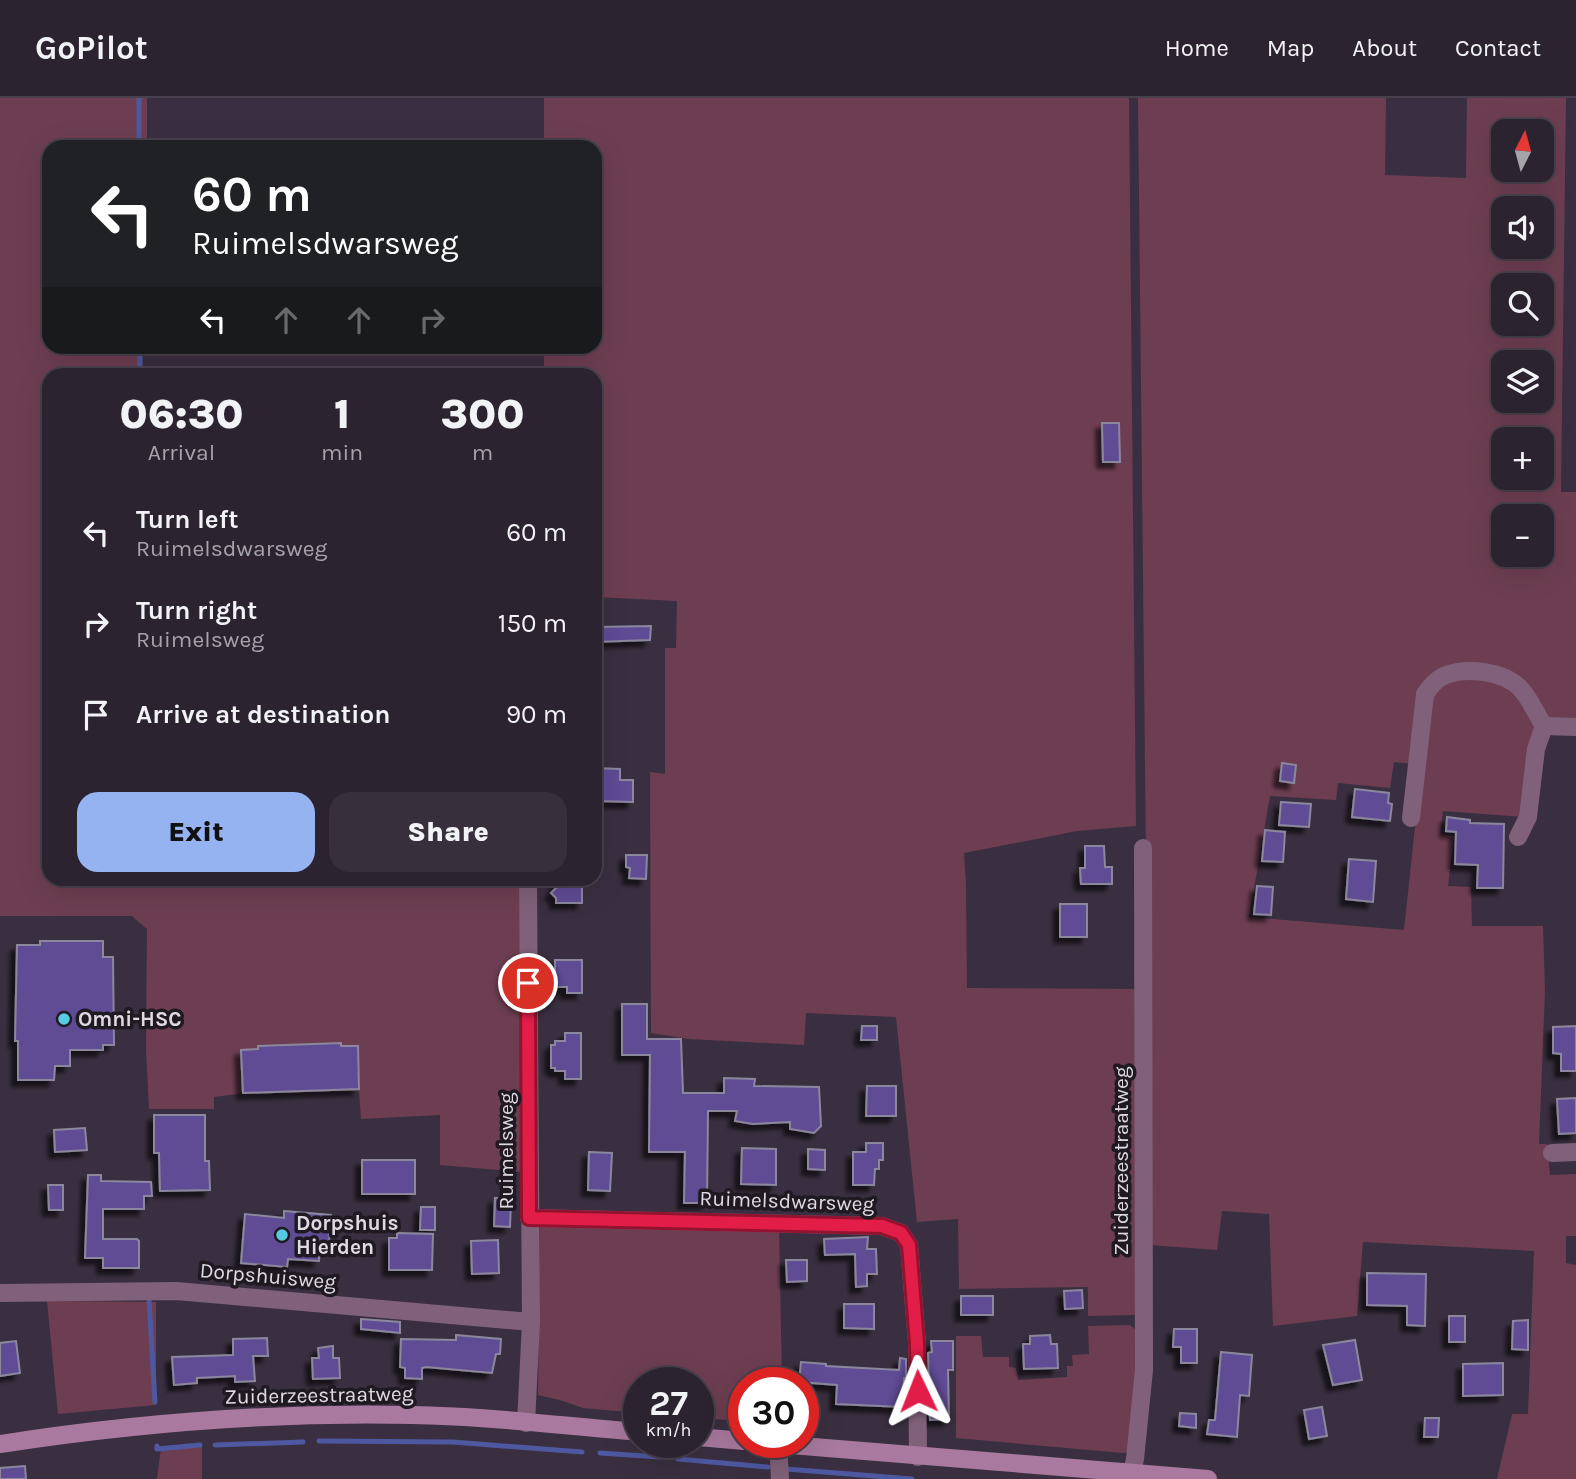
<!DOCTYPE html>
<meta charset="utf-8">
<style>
:root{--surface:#2c2330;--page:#382f3c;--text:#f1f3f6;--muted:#a6a4ab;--line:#48404c;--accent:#95b2f1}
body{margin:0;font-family:Karla,sans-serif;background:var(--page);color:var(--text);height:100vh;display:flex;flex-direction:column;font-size:26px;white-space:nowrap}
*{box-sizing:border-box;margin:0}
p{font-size:23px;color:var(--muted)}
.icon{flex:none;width:38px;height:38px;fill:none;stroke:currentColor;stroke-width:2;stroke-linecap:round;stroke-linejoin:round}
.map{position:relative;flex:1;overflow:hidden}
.side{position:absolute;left:42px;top:270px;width:560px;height:518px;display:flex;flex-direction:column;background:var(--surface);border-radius:21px;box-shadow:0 7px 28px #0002,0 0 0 2px var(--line)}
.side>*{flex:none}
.banner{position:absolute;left:42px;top:42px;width:560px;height:214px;border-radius:21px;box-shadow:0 7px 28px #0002,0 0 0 2px var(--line);background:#202124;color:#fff;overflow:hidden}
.needle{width:46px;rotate:6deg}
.controls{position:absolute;left:1491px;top:21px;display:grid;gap:14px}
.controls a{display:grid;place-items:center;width:63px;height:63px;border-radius:14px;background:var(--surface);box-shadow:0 7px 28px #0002,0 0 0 2px var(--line);font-size:35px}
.speed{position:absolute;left:623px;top:1269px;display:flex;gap:14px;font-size:35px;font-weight:700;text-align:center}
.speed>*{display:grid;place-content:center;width:91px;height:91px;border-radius:50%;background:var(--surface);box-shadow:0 7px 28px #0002,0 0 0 2px var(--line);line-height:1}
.speed small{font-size:18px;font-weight:400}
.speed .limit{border:10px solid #d22;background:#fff;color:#111}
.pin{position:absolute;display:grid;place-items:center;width:60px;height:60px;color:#fff;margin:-30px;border:4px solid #fff;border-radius:50%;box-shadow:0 2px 7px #0007}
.me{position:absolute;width:77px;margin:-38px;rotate:358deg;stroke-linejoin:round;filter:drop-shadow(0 0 5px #0008)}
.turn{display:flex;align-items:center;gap:24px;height:147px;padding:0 35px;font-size:32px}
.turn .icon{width:91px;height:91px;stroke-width:2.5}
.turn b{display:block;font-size:49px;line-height:60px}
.lanes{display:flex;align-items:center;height:66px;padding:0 35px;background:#0003;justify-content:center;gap:35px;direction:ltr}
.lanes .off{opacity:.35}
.eta{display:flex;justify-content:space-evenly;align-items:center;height:119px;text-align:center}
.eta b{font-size:42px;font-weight:800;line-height:49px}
.button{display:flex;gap:14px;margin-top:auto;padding:14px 35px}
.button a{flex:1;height:80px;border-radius:21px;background:var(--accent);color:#111;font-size:28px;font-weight:800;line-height:80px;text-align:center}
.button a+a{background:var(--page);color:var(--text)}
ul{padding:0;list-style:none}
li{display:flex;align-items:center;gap:21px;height:91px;padding:0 35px}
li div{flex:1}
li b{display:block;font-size:26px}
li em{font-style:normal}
header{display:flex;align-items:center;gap:42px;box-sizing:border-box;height:98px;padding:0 35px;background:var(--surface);border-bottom:2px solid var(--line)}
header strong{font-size:33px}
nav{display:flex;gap:38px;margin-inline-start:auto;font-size:24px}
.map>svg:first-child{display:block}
.green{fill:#6d3e51;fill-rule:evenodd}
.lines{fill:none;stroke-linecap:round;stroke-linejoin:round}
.stream{stroke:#4e58a1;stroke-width:5}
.building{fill:#604b95;stroke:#8b879c;stroke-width:2;filter:url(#shadow)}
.minor{stroke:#806179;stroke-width:18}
.secondary{stroke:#a9799f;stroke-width:18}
.route-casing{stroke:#92132f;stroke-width:18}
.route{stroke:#e11d48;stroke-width:12}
.poi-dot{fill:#58c9e3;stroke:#1f1a21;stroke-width:2.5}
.labels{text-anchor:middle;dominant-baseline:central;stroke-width:7;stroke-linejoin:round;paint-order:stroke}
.poi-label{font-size:21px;font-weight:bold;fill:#e0d9e4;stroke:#1f1a21;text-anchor:start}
.street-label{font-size:21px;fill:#e0d9e4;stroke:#1f1a21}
</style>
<header>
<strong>GoPilot</strong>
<nav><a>Home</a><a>Map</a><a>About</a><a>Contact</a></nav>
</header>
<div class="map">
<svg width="1576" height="1381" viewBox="0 0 1576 1381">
<defs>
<filter id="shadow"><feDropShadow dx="-6" dy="6" stdDeviation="2" flood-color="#0009"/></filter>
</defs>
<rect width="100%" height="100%" fill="#3a2f40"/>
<!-- green -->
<g class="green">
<polygon points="0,0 147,0 147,49 49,49 49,248 138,249 138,276 49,276 49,780 519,781 523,1074 440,1067 440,1017 361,1021 359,993 238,996 214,999 214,1011 149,1011 146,950 147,831 132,818 0,818"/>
<polygon points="544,0 1129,0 1136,728 1077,733 964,755 966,787 967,890 1138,891 1141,1214 1134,1217 1088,1218 1088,1189 959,1191 958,1121 917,1124 896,919 806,915 804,947 689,941 651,935 650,674 665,676 665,550 676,550 677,503 595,499 595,276 544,276 544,249 595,248 595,49 544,49"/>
<path d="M1138,0h248l-1,77 81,3 1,-80h99l-5,394h15v231c-9,-1 -18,0 -27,-3 -15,-4 -19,-31 -33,-40 -13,-10 -30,-11 -46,-11 -62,-2 -49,52 -56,95l-20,-2 -4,26 -52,-5 -2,17 -66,-4 -21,121 155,13 25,-234c3,-5 6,-10 11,-13 17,-12 53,-9 70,2 13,8 22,28 28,41l-6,22 -8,69 -81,-6 -3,23 14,2 -6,50 23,1 1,39h71l2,65 -6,153h8l3,31 26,-1v62h-10v27l10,2v214h-79l15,-65h16l6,-163 -171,-9 -6,74 -84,10 -4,-112 -47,-3 -5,39 -67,-5zM1503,33h39v39h-39zM1503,110h39v39h-39zM1503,187h39v39h-39zM1503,264h39v39h-39zM1503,341h39v39h-39zM1503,418h39v39h-39z"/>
<polygon points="540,1125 779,1131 782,1284 744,1284 744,1323 698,1320 698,1284 639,1284 639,1315 583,1310 560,1302 538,1297"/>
<polygon points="47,1203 156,1204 156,1307 58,1316"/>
<polygon points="1130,1227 1142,1238 1131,1353 1123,1355 956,1340 956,1238 981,1238 983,1259 1009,1259 1009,1269 1016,1270 1018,1282 1067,1279 1067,1268 1073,1268 1072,1257 1089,1256 1088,1228"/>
<polygon points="202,1346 202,1381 157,1381 161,1350"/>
</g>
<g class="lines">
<!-- stream -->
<g class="stream">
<polyline points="139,0 139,49"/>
<polyline points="140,248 140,276"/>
<polyline points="149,1201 155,1304"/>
<polyline points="319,1343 453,1344 582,1354"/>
<polyline points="215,1347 303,1344"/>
<polyline points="157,1348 157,1351 200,1347"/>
<polyline points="600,1355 660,1359"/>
<polyline points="678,1361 768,1369"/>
<polyline points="786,1371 912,1381"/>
</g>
</g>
<!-- building -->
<g class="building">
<polygon points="1102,325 1119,325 1120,364 1103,364"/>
<polygon points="651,528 650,542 595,544 595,529"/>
<polygon points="1282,665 1296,667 1294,685 1280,683"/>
<polygon points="595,670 620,671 620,682 633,682 633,704 595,703"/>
<polygon points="1355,691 1389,695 1388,705 1392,706 1390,723 1352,719"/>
<polygon points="1281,704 1311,706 1309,729 1279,727"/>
<polygon points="1447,719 1470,722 1470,725 1504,726 1503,790 1477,790 1478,767 1455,766 1456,734 1446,733"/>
<polygon points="1265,732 1285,734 1283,764 1262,763"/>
<polygon points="1085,748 1104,748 1105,769 1112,769 1112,786 1081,786 1080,770 1085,770"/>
<polygon points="626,757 647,757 646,781 629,780 630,770 626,769"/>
<polygon points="1349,761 1376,763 1373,804 1346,801"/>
<polygon points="560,780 578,780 578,784 582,784 582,805 556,805 556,800 551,795 556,790 556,784 560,784"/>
<polygon points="1257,788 1273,789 1271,817 1254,816"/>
<rect x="1060" y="806" width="27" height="33"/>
<polygon points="40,843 103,843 103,859 113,859 114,947 103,947 103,952 70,952 70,968 55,968 54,982 18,982 18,943 15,943 17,847 40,847"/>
<polygon points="555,862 582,862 582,895 567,895 567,889 555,889"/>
<polygon points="622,906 647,906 647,941 681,941 683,995 724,995 724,980 755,981 754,988 819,989 821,1028 814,1035 790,1031 790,1024 753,1026 735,1023 737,1013 708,1013 707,1105 684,1105 685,1054 649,1054 650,957 622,957"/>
<polygon points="862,928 877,928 877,942 861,942"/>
<polygon points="1576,928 1576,973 1561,973 1561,956 1553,955 1553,929"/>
<polygon points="565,935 581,935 581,981 565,981 565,973 555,973 555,970 551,970 551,947 555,947 555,943 565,943"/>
<polygon points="341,945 341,948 358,948 359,991 243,995 241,952 258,951 258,948"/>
<polygon points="867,988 896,988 896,1018 866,1018"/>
<polygon points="1576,1000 1576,1035 1559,1036 1557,1001"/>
<polygon points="154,1017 205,1017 205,1063 209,1063 210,1092 160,1093 159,1055 154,1055"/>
<polygon points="85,1030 87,1052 55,1054 54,1032"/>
<polygon points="866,1045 883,1045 883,1062 879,1062 879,1071 875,1071 874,1087 853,1087 853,1054 866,1054"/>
<polygon points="742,1050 776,1051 776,1087 741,1086"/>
<polygon points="808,1051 825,1052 825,1072 808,1071"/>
<polygon points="589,1054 612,1055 610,1093 588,1092"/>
<rect x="362" y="1062" width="53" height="34"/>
<polygon points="88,1077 101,1077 101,1083 151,1084 152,1098 144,1098 144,1111 103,1111 103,1141 137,1141 139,1143 139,1170 103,1170 103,1160 85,1160"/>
<polygon points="48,1087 63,1087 63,1112 49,1112"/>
<polygon points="495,1100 511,1101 510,1129 494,1128"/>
<polygon points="421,1109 435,1109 435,1132 420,1132"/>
<polygon points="284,1113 331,1117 329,1146 320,1145 319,1163 288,1161 287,1169 241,1165 245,1116 284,1120"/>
<polygon points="397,1135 433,1136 432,1172 389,1172 389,1140 397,1140"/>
<polygon points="868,1139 867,1151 876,1151 877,1176 867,1176 867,1188 856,1189 855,1156 825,1157 824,1141"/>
<polygon points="498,1142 499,1175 472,1176 471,1143"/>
<polygon points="786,1162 807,1162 807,1183 787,1184"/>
<polygon points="1367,1175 1426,1176 1425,1228 1407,1227 1407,1208 1367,1207"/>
<polygon points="1082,1192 1083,1210 1065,1211 1064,1193"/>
<rect x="961" y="1198" width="32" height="19"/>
<polygon points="844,1206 874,1206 874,1231 844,1230"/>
<rect x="1449" y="1218" width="16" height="26"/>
<polygon points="361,1221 400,1224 400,1235 361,1231"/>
<polygon points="1528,1222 1528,1252 1512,1251 1513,1223"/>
<polygon points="1174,1231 1197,1231 1197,1265 1181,1265 1181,1249 1173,1249"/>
<polygon points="456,1237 501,1241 500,1256 496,1256 492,1275 426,1269 422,1270 422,1281 405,1280 405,1270 400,1269 401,1241 456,1242"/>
<polygon points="1050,1237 1051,1246 1057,1246 1058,1270 1024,1271 1023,1246 1030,1246 1030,1238"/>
<polygon points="267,1240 268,1258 253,1258 255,1283 235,1284 235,1278 217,1279 197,1280 197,1285 174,1287 172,1259 233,1257 233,1241"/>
<polygon points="1355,1242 1362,1282 1333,1287 1323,1247"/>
<polygon points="16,1243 20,1275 0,1278 0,1245"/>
<polygon points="931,1243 953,1243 953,1272 948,1272 949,1321 930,1322 928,1255 932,1254"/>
<polygon points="333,1248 333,1260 339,1260 340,1280 313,1281 312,1260 319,1260 318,1250"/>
<polygon points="1221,1254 1252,1257 1249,1298 1240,1297 1237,1339 1207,1336 1209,1322 1215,1322"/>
<polygon points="900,1260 906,1261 906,1280 904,1280 902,1309 836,1306 837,1287 799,1284 801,1264 826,1266 826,1268 899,1272"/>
<polygon points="1503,1265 1503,1297 1463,1298 1463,1266"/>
<polygon points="1322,1309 1327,1338 1309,1341 1304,1312"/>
<polygon points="1180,1315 1196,1316 1196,1330 1179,1328"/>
<polygon points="1425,1320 1439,1320 1438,1339 1424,1339"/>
<polygon points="25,1368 26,1381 0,1381 0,1370"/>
</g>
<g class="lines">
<!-- minor -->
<g class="minor">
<polyline points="1544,628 1576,629"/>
<path d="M1411,720l14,-124c6,-8 11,-15 21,-19 21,-8 57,-4 74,13 10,10 16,26 24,38"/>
<polyline points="1518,739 1528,719 1536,651 1544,628"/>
<polyline points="1552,1055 1576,1054"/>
<polyline points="529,1120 882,1128 901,1135 909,1147 917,1245 918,1359"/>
<polyline points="0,1195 176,1193 531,1224"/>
<polyline points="526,1325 531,1224 528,780"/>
<polyline points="778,1346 780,1381"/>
<polyline points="1132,1374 1135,1361 1144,1272 1143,750"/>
</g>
<!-- secondary -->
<g class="secondary">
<polyline points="698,1339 744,1343"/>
<polyline points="753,1344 1208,1381"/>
<path d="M0,1346c136,-21 274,-32 412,-29 75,1 151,11 227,17"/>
</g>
</g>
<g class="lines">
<!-- route casing -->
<g class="route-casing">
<polyline id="route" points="528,885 529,1120 882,1128 901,1135 909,1147 917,1245 918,1293"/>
</g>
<!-- route -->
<use href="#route" class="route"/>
</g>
<!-- markers -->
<g class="poi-dot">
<circle cx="64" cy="921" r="7"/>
<circle cx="282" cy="1137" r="7"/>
</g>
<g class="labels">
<!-- poi labels -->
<g class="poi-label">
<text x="78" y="921">Omni-HSC</text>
<text x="296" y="1125">Dorpshuis<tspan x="296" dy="24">Hierden</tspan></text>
</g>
<!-- street labels -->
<g class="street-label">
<text transform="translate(506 1053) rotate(-90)">Ruimelsweg</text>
<text transform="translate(1121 1063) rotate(-90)">Zuiderzeestraatweg</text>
<text transform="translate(787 1103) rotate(2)">Ruimelsdwarsweg</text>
<text transform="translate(268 1178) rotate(5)">Dorpshuisweg</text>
<text transform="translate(319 1297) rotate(-1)">Zuiderzeestraatweg</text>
</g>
</g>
</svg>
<div class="controls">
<a><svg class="needle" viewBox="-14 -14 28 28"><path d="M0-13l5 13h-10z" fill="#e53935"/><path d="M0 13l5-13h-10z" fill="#a6a4ab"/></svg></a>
<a><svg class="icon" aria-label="sound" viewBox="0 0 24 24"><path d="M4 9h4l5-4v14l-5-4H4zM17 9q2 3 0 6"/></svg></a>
<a><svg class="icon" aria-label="search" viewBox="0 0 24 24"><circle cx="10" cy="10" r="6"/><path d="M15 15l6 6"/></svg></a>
<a><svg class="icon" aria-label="layers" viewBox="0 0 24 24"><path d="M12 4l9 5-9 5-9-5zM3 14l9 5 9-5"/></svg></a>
<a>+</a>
<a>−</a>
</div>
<div class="speed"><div>27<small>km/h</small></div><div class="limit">30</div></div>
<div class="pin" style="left:528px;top:885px;background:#d93025"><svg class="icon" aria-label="arrive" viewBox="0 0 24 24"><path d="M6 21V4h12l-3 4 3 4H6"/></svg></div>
<svg class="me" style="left:918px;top:1293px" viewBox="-20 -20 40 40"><path d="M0-17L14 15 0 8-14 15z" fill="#e11d48" stroke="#fff" stroke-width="4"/></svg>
<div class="banner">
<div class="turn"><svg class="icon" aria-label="left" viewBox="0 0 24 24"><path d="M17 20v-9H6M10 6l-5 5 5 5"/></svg><div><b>60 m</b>Ruimelsdwarsweg</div></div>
<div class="lanes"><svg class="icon" aria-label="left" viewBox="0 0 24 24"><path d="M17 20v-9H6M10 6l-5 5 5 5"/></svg><svg class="icon off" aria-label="ahead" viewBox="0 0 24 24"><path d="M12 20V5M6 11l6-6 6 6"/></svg><svg class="icon off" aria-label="ahead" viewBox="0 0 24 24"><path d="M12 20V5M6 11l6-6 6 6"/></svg><svg class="icon off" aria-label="right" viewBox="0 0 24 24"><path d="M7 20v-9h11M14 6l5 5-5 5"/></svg></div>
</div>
<section class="side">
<div class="eta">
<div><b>06:30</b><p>Arrival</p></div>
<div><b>1</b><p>min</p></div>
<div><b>300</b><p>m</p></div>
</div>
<ul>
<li><svg class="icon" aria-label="left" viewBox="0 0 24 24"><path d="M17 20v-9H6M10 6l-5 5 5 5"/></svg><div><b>Turn left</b><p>Ruimelsdwarsweg</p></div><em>60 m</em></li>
<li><svg class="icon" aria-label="right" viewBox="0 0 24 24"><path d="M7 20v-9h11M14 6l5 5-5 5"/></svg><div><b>Turn right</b><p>Ruimelsweg</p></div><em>150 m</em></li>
<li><svg class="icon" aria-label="arrive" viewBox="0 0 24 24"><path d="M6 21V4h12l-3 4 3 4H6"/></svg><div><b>Arrive at destination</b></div><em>90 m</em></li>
</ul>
<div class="button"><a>Exit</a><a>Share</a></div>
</section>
</div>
